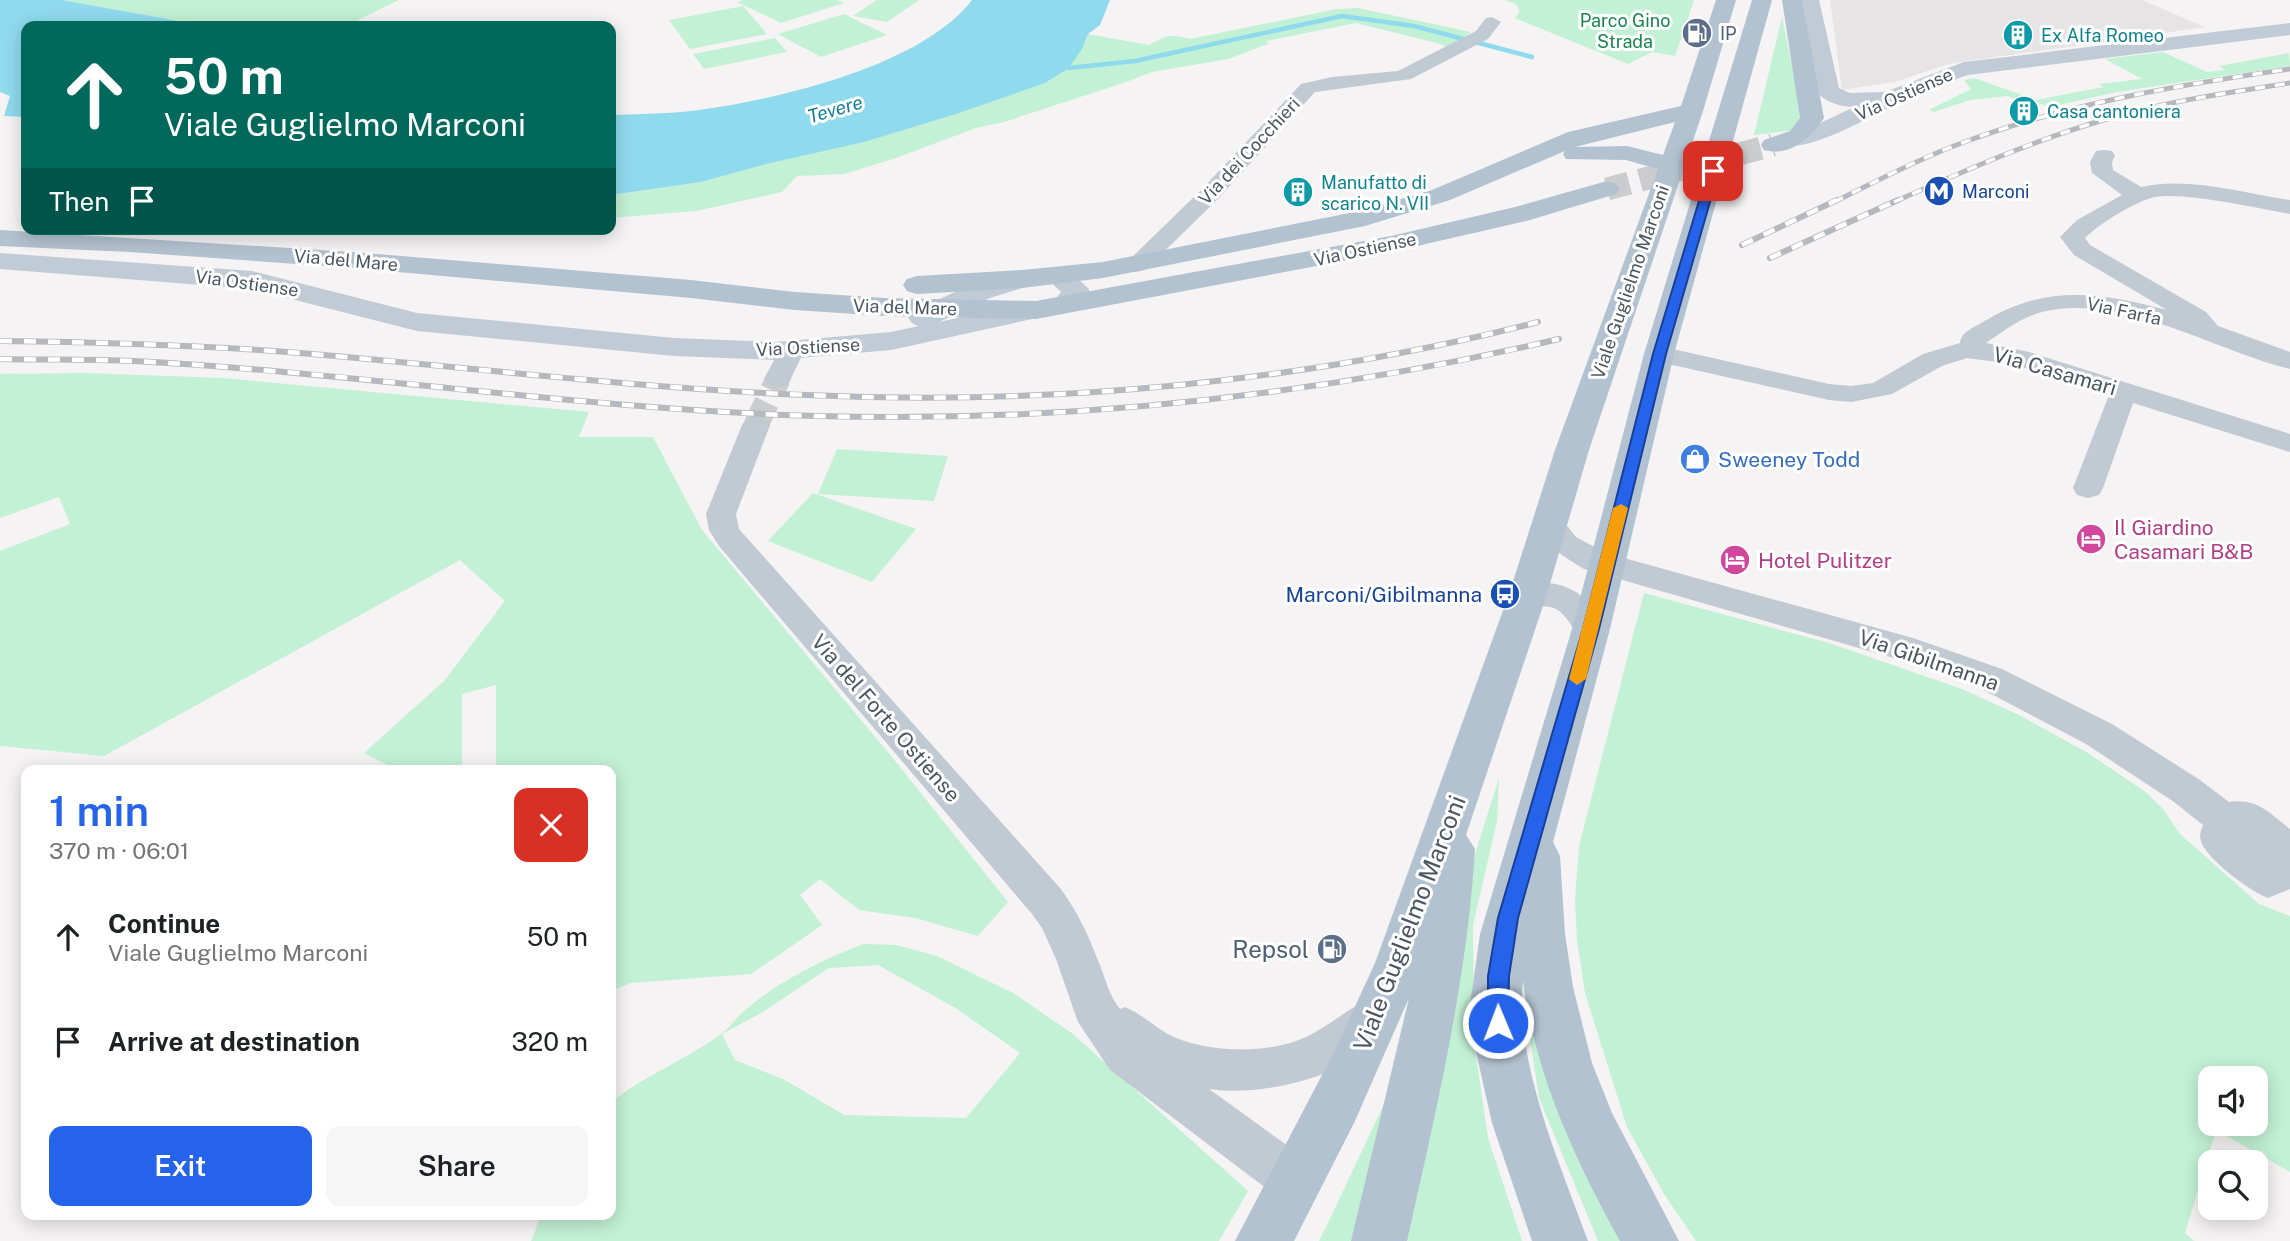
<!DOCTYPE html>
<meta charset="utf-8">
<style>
:root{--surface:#fff;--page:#f6f6f6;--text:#202124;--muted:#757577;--accent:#2563eb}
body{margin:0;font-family:"Public Sans",sans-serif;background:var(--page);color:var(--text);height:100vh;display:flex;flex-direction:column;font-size:26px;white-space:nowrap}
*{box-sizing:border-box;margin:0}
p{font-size:23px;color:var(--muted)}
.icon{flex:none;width:38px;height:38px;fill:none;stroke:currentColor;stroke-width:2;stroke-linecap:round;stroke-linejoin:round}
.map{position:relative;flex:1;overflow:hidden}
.sheet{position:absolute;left:21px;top:765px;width:595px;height:455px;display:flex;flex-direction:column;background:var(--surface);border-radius:14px;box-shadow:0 4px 18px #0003}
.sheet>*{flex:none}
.banner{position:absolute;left:21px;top:21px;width:595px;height:214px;border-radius:14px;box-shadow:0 4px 18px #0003;background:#00695c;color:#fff;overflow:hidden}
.buttons{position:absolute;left:2198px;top:1066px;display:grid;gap:14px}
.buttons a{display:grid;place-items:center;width:70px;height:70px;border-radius:14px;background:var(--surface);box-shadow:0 4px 18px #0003;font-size:35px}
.pin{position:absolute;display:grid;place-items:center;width:60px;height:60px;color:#fff;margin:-30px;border-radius:14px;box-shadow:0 4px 10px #0006}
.me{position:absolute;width:77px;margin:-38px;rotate:359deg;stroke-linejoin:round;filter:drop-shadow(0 0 5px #0008)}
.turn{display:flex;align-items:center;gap:24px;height:147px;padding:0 28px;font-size:32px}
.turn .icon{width:91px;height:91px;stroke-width:2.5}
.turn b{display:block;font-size:49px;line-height:60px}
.then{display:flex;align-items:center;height:66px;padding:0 28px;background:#0003;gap:14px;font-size:26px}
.round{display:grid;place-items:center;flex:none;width:74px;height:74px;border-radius:14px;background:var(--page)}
.summary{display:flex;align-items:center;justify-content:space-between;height:119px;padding:0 28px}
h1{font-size:42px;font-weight:600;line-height:52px;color:var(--accent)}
.primary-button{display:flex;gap:14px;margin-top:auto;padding:14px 28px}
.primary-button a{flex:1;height:80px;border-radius:14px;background:var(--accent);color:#fff;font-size:28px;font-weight:600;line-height:80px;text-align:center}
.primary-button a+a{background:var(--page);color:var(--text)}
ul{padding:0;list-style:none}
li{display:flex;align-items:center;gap:21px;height:105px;padding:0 28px}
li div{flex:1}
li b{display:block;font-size:26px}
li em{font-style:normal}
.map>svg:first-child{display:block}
.education{fill:#e6e4e5}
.green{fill:#c3f1d5;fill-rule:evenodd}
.water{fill:#90daee}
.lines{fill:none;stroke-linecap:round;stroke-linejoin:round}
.stream{stroke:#90daee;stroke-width:4.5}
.street-tunnel{stroke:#caccce;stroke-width:25;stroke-dasharray:25 13;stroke-linecap:butt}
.primary-tunnel{stroke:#caccce;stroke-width:23;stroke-dasharray:23 11;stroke-linecap:butt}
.street{fill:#c1cad2;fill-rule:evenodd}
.secondary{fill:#c1cbd6;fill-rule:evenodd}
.primary{fill:#b3c2d1;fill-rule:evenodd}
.rail-far1-casing{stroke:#b5b8bd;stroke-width:5}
.rail-casing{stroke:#b5b8bd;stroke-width:6}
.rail-far1{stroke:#fff;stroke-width:3.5;stroke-dasharray:10;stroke-linecap:butt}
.rail{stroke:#fff;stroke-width:4.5;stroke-dasharray:12;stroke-linecap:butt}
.route{fill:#2563eb;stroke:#184099;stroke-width:2}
.slow{fill:#f59e0b}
.labels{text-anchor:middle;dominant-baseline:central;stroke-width:6;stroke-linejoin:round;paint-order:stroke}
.far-park-label{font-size:18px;fill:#17864f;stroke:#fff}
.far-service-label{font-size:18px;fill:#4e5e75;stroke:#fff;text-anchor:start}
.far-culture-label{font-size:18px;fill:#0d838f;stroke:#fff;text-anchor:start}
.far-street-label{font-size:18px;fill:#4a5661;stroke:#fff}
.far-transit-label{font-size:18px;fill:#164399;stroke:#fff;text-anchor:start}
.far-water-label{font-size:19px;font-style:italic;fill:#0c7c9b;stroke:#fff}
.street-label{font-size:21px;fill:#4a5661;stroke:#fff}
.shop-label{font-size:21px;fill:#366cbe;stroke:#fff;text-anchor:start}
.hotel-label{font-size:21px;fill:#b23c85;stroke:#fff;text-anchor:start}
.transit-label{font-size:21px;fill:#164399;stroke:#fff;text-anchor:end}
.near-street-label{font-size:24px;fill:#4a5661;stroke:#fff}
.near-service-label{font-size:24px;fill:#4e5e75;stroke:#fff;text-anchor:end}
</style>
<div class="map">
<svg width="2290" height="1241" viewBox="0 0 2290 1241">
<rect width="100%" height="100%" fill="#f5f3f3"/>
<!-- education -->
<polygon class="education" points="1830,0 2142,0 2205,27 1948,64 1895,82 1842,90"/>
<!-- green -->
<g class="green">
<polygon points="62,0 399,0 346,26 194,26 173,20"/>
<polygon points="743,0 837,0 844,3 781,23 737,2"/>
<polygon points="877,0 919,0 887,22 853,16"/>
<polygon points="1505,0 1694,0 1675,56 1652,52 1628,64 1515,18 1520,11 1516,4"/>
<polygon points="743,6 767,34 690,49 669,20"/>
<path d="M1358,8l113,24 -22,16 -12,-5 -81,-20 -90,18 2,3 -40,15 -76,13 -26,10 -122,40 -28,6 -80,30 -52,16 -47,2 -15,16 -86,19 -85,7v-23l90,-13 69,-19 312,-114 6,-15 61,11c16,-10 23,-11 41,-6l147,-30z"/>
<polygon points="844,14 887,35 821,57 778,34"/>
<polygon points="1782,17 1801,110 1799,123 1793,130 1754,135"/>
<polygon points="775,38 787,52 704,69 693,54"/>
<polygon points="2163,52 2207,72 2225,70 2219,66 2289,53 2290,66 2117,92 2050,107 2035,102 2028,104 2008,96 1970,100 1934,112 1929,110 1971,89 1964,80 1974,78 2036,100 2103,87 2099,84 2142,79 2105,59"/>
<polygon points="85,373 223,378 589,412 579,437 653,437 702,530 892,757 1008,902 978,936 915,918 859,910 820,879 800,895 822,925 751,974 631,983 611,991 611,770 496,770 496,685 462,694 462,770 389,770 389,766 364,753 444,681 505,601 460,560 104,756 0,746 0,551 70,524 59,497 0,518 0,374"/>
<polygon points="837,449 948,456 934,501 818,494"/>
<polygon points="813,493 916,529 872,582 768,541"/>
<path d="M1644,593l185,50 133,46 57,26 69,38 59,40 17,17 15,23 80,71 31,12v256l-74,-42 -31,103 9,8h-498l-32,-47 -37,-67 -42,-134 -8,-53 -2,-41 4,-53zM2210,1078h46v46h-46z"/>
<polygon points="1499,778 1497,821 1473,925 1474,1042 1488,1138 1522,1241 1402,1241 1471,867"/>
<path d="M863,944l33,1 41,11 76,37 60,41 175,157 -29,50h-688l10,-26 70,-1v-112c33,-26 74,-42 109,-67 9,-6 15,-16 23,-23 34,-30 78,-52 120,-68zM878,965l76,42 66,46 -54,65 -122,-3 -59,-35 -50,-20 -13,-26 41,-22 66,-44z"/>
<polygon points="1528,1025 1541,1027 1634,1241 1598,1241 1539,1098"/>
<polygon points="1391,1089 1358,1241 1319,1241 1329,1221"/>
</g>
<!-- water -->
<g class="water">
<polygon points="0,0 62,0 173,20 194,26 26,26 26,117 4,116 10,96 0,92"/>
<path d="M972,0h138l-10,25 -12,9 -6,15 -13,19 -24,15 -89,31 -92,28 -94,21 -69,19 -90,13v-80c26,-1 54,-1 80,-4 81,-10 230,-44 281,-111z"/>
</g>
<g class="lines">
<!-- stream -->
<polyline class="stream" points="1069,68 1135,61 1342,16 1414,26 1532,57"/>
<!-- street-tunnel -->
<polyline class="street-tunnel" points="756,425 778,379"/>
<!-- primary-tunnel -->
<polyline class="primary-tunnel" points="1607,189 1773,145"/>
<!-- street -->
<g class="street">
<polygon points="1492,17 1501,22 1488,39 1411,79 1315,92 1217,200 1145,270 1136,272 1127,270 1124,265 1201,190 1301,84 1332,77 1398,71 1476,31 1486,18"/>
<path d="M2104,150l8,1 3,5 -3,6 1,8 28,17c47,-11 102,6 149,13v14c-34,-6 -104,-22 -135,-17 -19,4 -56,27 -70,41l5,7 116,67 12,14 72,26v17c-74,-18 -169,-77 -248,-57 -20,5 -40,20 -56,31l43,9 261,82v18l-157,-49 -30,85 -4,7 -11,3 -11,-3 -4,-7 36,-93 -97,-31 -45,-6 -25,8 -50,28 -41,8 -22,-2 -179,-40 -4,-6 4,-6 9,-2 170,38 22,2 22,-3 50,-29 37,-11c1,-11 13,-15 23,-21 62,-38 116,-30 184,-12l-93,-55 -14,-18 17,-17 45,-25 -30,-22 -2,-11 6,-11z"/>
<polygon points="791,343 800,345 804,351 788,385 778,387 768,385 764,379 782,345"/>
<path d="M756,416l10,3 4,6 -34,89 3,15 321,359c16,21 28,46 37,70 8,18 11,36 23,51l5,-2c19,8 32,23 51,31 37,15 96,16 132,-2 23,-11 41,-29 65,-38l15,6 7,14c-25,55 -131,80 -186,71l104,75 7,17 -7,17 -17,7 -17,-7 -169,-128 -32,-48 -22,-63 -14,-31 -10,-14 -313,-368 -10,-16 -3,-16 36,-89 4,-6z"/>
<path d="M1549,514l11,3 16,20 30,16 307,85 89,31 110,55 88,56 29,22c29,-4 40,11 61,27v60l-22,9c-17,-6 -63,-40 -67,-57 -2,-5 0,-11 2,-16l-29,-23 -88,-58 -108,-57 -74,-26 -320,-92c-23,-14 -36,-22 -50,-45l4,-7z"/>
<path d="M1540,582c35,2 51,18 68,47l-5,9 -12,3 -12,-3c-25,-44 -25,-25 -63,-36l-4,-8 4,-8z"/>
</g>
<!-- secondary -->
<g class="secondary">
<path d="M1799,0h20l20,88 11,5 35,-1 79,-30 326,-39v12l-322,40c-17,6 -34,12 -51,19 -32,13 -102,59 -135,51l-3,-5 3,-5 32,-9 40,-19c-12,0 -30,-5 -37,-15z"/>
<path d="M0,253l252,18 165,42 257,25 102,4 115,-10 28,-6 -6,-2 -5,-6 5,-6c27,-13 90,-46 119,-39l4,6 -4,6 -42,13 -51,24 97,-21 10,3 5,6 -5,6 -155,34 -115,10 -102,-4 -257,-25 -165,-42 -252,-20z"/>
<path d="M1058,268l10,2 21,19c0,18 -16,25 -32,21l-5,-6 9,-12 -17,-16 4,-6z"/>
</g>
<!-- primary -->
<g class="primary">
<path d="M1716,0h20l-33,111 -114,339 -42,144 -81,241 9,14c-8,133 -39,262 -68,392h-56l58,-243 -55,125 -60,118h-59l99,-189 41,-89 134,-369 46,-144 103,-281 -32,-9 -60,-1 -3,-5 2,-3 -115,49 -85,26 -262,52 -81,10 -105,6 -10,-3 -4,-6 4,-6 10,-3 105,-6 81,-8 257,-51 72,-21 136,-58 113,-26zM1675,122l-12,33 -36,-9 -52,1z"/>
<path d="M1752,0h20l-98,354 -64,275 -57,213 7,14 5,78 8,53 19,76 20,50 67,128h-59c-45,-81 -85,-167 -97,-260 -9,80 38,185 65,260h-56l-40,-118 -16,-71 -5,-54 9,-64 92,-305 72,-275z"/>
<path d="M1782,0h20l22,118c-14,20 -33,39 -60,32l-3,-5 3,-5 26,-9 10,-13z"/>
<polygon points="1607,181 1616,184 1620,189 1616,194 1530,220 1391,252 1036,319 885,316 795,310 691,298 353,268 130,252 0,246 0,230 353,252 691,280 795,292 885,298 1036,301 1391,236 1515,207"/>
</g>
<!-- rail-far1 casing -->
<g class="rail-far1-casing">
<g id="rail-far1">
<path d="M1834,202c41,-20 82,-42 125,-58 106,-40 219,-59 331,-75"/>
<path d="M1894,202c70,-31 140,-62 213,-83 60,-18 122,-26 183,-36"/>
</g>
</g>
<!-- rail casing -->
<g class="rail-casing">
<g id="rail">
<polyline points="1742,245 1837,200"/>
<polyline points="1770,258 1898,200"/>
<path d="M0,341c96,1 192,4 287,11 173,14 346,36 519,43 244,11 495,-12 732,-73"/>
<path d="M0,359c45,1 89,0 134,2 228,12 454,49 683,55 251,7 498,-20 742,-77"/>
</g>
</g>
<!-- rail-far1 -->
<use href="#rail-far1" class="rail-far1"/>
<!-- rail -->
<use href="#rail" class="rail"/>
</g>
<!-- route -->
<polygon class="route" points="1713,168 1719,171 1666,354 1599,629 1518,918 1509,976 1508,1023 1505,1029 1498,1032 1491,1029 1488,1023 1488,976 1498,918 1583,629 1653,354 1708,171"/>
<!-- slow -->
<polygon class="slow" points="1621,504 1628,508 1586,679 1577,685 1569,679 1613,508"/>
<!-- icons -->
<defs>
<g id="fuel-disc" transform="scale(1.575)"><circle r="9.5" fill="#5c6f8a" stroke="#fff"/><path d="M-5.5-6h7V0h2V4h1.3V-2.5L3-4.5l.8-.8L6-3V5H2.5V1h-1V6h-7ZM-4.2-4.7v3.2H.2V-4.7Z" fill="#fff"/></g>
<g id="building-disc" transform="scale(1.575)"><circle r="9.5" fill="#0f9aa8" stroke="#fff"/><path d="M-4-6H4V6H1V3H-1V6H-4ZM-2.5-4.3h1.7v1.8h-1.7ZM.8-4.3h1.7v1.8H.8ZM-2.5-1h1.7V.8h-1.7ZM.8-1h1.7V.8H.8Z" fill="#fff"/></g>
<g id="metro-disc" transform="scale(1.575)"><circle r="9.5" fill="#1a4fb4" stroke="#fff"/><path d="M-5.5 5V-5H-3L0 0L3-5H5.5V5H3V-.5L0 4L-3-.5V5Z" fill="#fff"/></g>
<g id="shop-disc" transform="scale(1.575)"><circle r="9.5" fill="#3f7fe0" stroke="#fff"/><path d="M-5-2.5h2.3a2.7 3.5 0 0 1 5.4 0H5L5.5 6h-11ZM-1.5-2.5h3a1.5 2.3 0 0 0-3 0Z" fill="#fff"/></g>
<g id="hotel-disc" transform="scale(1.575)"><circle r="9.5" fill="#d1479c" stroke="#fff"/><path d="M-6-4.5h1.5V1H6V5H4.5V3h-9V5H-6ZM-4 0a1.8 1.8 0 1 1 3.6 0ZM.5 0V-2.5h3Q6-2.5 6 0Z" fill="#fff"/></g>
<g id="bus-disc" transform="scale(1.575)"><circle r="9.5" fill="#1a4fb4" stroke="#fff"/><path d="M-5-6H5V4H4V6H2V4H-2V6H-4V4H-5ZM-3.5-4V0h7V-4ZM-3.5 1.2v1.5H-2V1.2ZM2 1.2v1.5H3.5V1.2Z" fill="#fff"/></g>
</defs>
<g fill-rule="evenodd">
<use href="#fuel-disc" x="1697" y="33"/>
<use href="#building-disc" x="2018" y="35"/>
<use href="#building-disc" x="2024" y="111"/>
<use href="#metro-disc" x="1939" y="191"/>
<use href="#building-disc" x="1298" y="192"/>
<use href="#shop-disc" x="1695" y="459"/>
<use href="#hotel-disc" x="2091" y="539"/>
<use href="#hotel-disc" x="1735" y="560"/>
<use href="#bus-disc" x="1505" y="594"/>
<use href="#fuel-disc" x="1332" y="949"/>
</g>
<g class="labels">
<!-- far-park labels -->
<g class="far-park-label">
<text x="1625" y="20">Parco Gino<tspan x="1625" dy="21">Strada</tspan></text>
</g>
<!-- far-service labels -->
<g class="far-service-label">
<text x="1720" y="33">IP</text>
</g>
<!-- far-culture labels -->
<g class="far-culture-label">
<text x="2041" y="35">Ex Alfa Romeo</text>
<text x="2047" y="111">Casa cantoniera</text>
<text x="1321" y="182">Manufatto di<tspan x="1321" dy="21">scarico N. VII</tspan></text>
</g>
<!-- far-street labels -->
<g class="far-street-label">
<text transform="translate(1904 94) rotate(-24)">Via Ostiense</text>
<text transform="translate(1249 151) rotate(-47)">Via dei Cocchieri</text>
<text transform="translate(1365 249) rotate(-12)">Via Ostiense</text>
<text transform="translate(346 260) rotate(5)">Via del Mare</text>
<text transform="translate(1630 282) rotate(-71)">Viale Guglielmo Marconi</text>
<text transform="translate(247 283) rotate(8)">Via Ostiense</text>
<text transform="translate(905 307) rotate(2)">Via del Mare</text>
<text transform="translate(2124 311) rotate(12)">Via Farfa</text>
<text transform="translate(808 347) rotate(-3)">Via Ostiense</text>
</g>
<!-- far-transit labels -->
<g class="far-transit-label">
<text x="1962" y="191">Marconi</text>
</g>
<!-- far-water labels -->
<g class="far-water-label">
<text transform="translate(835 109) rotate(-16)">Tevere</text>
</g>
<!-- street labels -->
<g class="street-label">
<text transform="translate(2055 371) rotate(16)">Via Casamari</text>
<text transform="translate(1929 660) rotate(19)">Via Gibilmanna</text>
<text transform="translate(886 718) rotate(49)">Via del Forte Ostiense</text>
</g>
<!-- shop labels -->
<g class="shop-label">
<text x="1718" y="459">Sweeney Todd</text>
</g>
<!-- hotel labels -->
<g class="hotel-label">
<text x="2114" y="527">Il Giardino<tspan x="2114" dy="24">Casamari B&amp;B</tspan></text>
<text x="1758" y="560">Hotel Pulitzer</text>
</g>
<!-- transit labels -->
<g class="transit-label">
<text x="1482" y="594">Marconi/Gibilmanna</text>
</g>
<!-- near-street labels -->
<g class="near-street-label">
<text transform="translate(1409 923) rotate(-69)">Viale Guglielmo Marconi</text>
</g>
<!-- near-service labels -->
<g class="near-service-label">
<text x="1309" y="949">Repsol</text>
</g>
</g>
</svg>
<div class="buttons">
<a><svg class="icon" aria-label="sound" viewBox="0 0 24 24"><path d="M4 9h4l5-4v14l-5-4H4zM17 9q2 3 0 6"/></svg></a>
<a><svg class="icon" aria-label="search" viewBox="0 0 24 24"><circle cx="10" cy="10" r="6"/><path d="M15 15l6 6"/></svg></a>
</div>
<div class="pin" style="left:1713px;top:171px;background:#d93025"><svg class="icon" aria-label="arrive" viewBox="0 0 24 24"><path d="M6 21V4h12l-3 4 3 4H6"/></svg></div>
<svg class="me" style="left:1498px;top:1023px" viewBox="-20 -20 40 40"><circle r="17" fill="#2563eb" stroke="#fff" stroke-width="3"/><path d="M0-11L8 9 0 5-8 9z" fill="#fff"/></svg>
<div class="banner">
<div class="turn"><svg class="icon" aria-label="ahead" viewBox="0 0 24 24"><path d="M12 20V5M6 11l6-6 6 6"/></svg><div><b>50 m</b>Viale Guglielmo Marconi</div></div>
<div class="then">Then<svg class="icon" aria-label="arrive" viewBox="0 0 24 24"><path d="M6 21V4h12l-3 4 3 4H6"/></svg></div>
</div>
<section class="sheet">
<div class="summary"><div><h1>1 min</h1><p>370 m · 06:01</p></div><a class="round" style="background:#d93025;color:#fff"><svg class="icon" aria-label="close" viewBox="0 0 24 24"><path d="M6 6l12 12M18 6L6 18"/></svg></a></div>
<ul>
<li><svg class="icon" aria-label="ahead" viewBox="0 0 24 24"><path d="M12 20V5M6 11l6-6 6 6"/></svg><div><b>Continue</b><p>Viale Guglielmo Marconi</p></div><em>50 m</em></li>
<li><svg class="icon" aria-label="arrive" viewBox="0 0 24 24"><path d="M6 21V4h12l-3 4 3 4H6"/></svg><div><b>Arrive at destination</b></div><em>320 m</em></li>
</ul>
<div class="primary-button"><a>Exit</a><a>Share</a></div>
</section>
</div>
